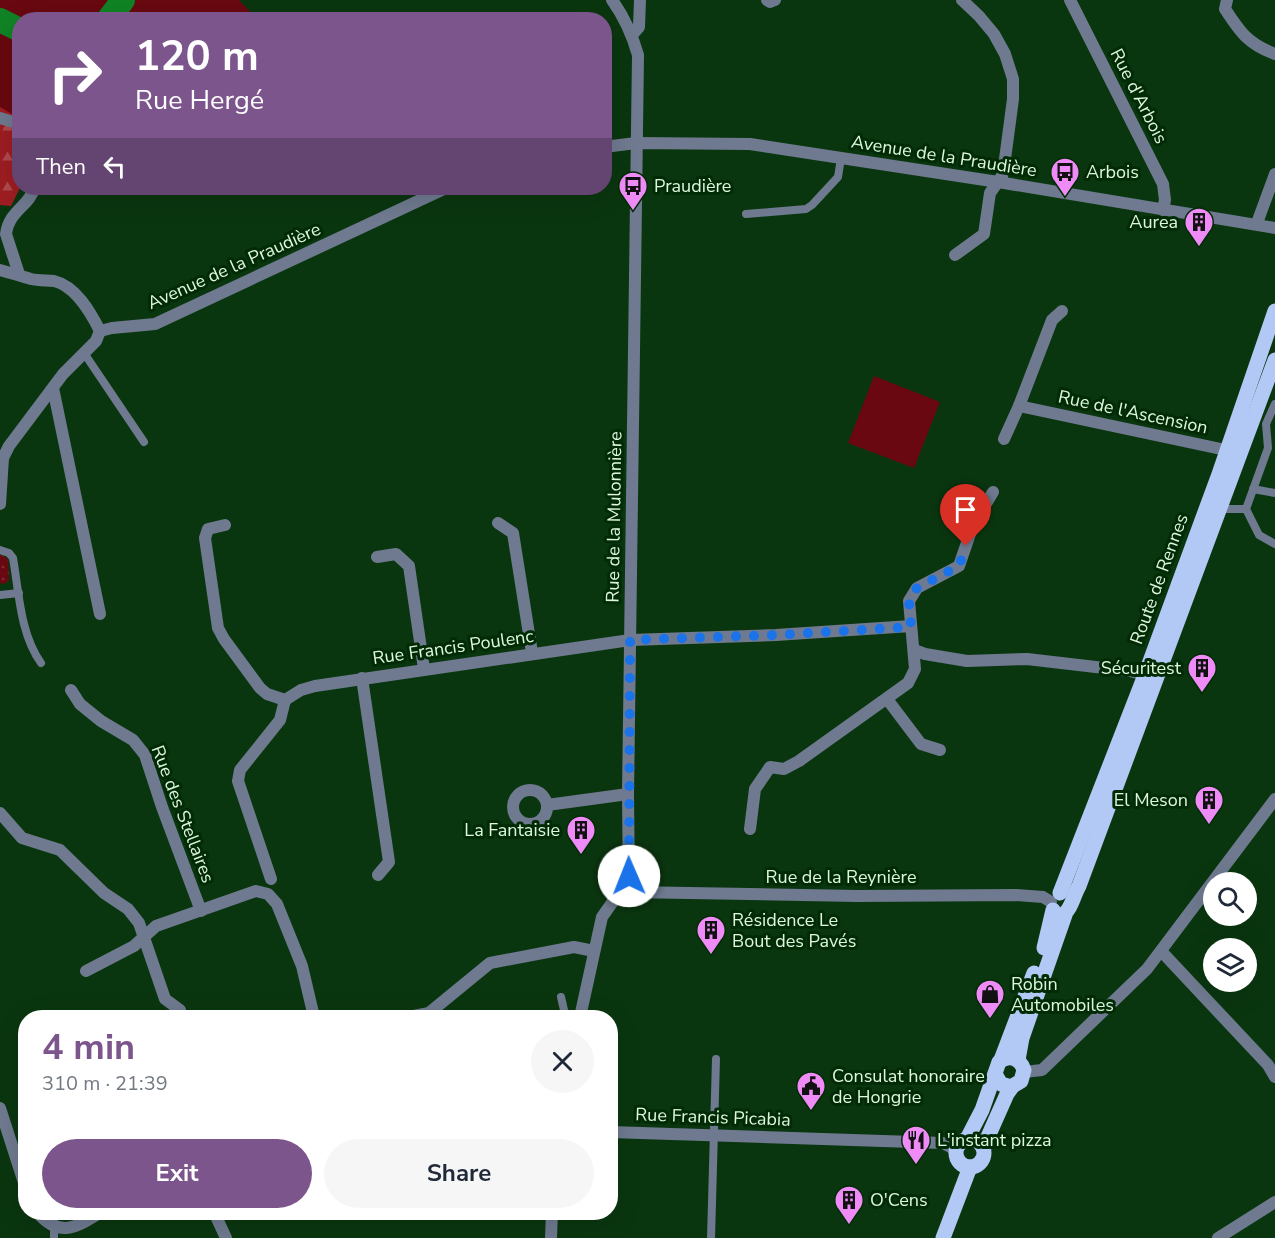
<!DOCTYPE html>
<meta charset="utf-8">
<style>
:root{--surface:#fff;--page:#f6f6f7;--text:#1f2937;--muted:#747a83;--accent:#7d558d}
body{margin:0;font-family:"Nunito Sans",sans-serif;background:var(--page);color:var(--text);height:100vh;display:flex;flex-direction:column;font-size:22px;white-space:nowrap}
*{box-sizing:border-box;margin:0}
p{font-size:20px;color:var(--muted)}
.icon{flex:none;width:33px;height:33px;fill:none;stroke:currentColor;stroke-width:2;stroke-linecap:round;stroke-linejoin:round}
.map{position:relative;flex:1;overflow:hidden}
.drawer{position:absolute;left:18px;top:1010px;width:600px;height:210px;display:flex;flex-direction:column;background:var(--surface);border-radius:24px;box-shadow:0 6px 24px #0002}
.drawer>*{flex:none}
.banner{position:absolute;left:12px;top:12px;width:600px;height:183px;border-radius:24px;box-shadow:0 6px 24px #0002;background:#7d558d;color:#fff;overflow:hidden}
.tools{position:absolute;left:1203px;top:872px;display:grid;gap:12px}
.tools a{display:grid;place-items:center;width:54px;height:54px;border-radius:50%;background:var(--surface);box-shadow:0 6px 24px #0002;font-size:30px}
.pin{position:absolute;display:grid;place-items:center;width:51px;height:51px;color:#fff;margin:-62px -26px;border-radius:50% 50% 50% 0;rotate:-45deg;box-shadow:0 0 6px #0007}
.pin .icon{rotate:45deg}
.me{position:absolute;width:66px;margin:-33px;rotate:359deg;stroke-linejoin:round;filter:drop-shadow(0 0 4px #0008)}
.turn{display:flex;align-items:center;gap:21px;height:126px;padding:0 24px;font-size:27px}
.turn .icon{width:78px;height:78px;stroke-width:2.5}
.turn b{display:block;font-size:42px;line-height:51px}
.then{display:flex;align-items:center;height:57px;padding:0 24px;background:#0003;gap:12px;font-size:22px}
.round{display:grid;place-items:center;flex:none;width:63px;height:63px;border-radius:32px;background:var(--page)}
.head{display:flex;align-items:center;justify-content:space-between;height:102px;padding:0 24px}
h1{font-size:36px;font-weight:700;line-height:45px;color:var(--accent)}
.primary-button{display:flex;gap:12px;margin-top:auto;padding:12px 24px}
.primary-button a{flex:1;height:69px;border-radius:36px;background:var(--accent);color:#fff;font-size:24px;font-weight:700;line-height:69px;text-align:center}
.primary-button a+a{background:var(--page);color:var(--text)}
.map>svg:first-child{display:block}
.grass{fill:url(#grass-dots)}
.forest{fill:url(#forest-firs)}
.green{fill:#690810}
.lines{fill:none;stroke-linecap:round;stroke-linejoin:round}
.river{stroke:#108425;stroke-width:24}
.service{stroke:#6f7a90;stroke-width:8}
.minor{stroke:#6f7a90;stroke-width:12}
.tertiary{stroke:#6f7a90;stroke-width:12}
.primary{stroke:#b2c8f5;stroke-width:15}
.route{stroke:#1a73e8;stroke-width:10;stroke-dasharray:0 18}
.labels{text-anchor:middle;dominant-baseline:central;stroke-width:6;stroke-linejoin:round;paint-order:stroke}
.street-label{font-size:18px;fill:#def6de;stroke:#002b05}
.poi-label{font-size:18px;fill:#def6de;stroke:#002b05;text-anchor:start}
</style>
<div class="map">
<svg width="1275" height="1238" viewBox="0 0 1275 1238">
<defs>
<pattern id="grass-dots" width="8" height="8" patternUnits="userSpaceOnUse" patternTransform="scale(1.5)"><rect width="8" height="8" fill="#690810"/><path d="M2 2h.1M6 6h.1" fill="none" stroke="#7e2d32" stroke-width="1.8" stroke-linecap="round"/></pattern>
<pattern id="forest-firs" width="22" height="20" patternUnits="userSpaceOnUse" patternTransform="scale(1.5)"><rect width="22" height="20" fill="#9d1d22"/><path d="M5 1l3.5 6h-7zM16 11l3.5 6h-7z" fill="#af4a4c"/></pattern>
</defs>
<rect width="100%" height="100%" fill="#0a360f"/>
<!-- grass -->
<polygon class="grass" points="0,555 4,556 8,560 9,580 4,584 0,583"/>
<!-- forest -->
<polygon class="forest" points="0,17 19,40 20,188 11,206 0,205"/>
<!-- green -->
<g class="green">
<polygon points="0,0 239,0 257,19 20,20 19,118 0,107"/>
<polygon points="874,376 940,402 914,468 848,443"/>
</g>
<g class="lines">
<!-- river -->
<g class="river">
<polyline points="0,20 20,30"/>
<polyline points="108,20 123,0"/>
</g>
<!-- service -->
<g class="service">
<polyline points="746,214 806,209 812,205 838,177 841,158"/>
<polyline points="84,353 144,442"/>
<polyline points="1253,489 1275,493"/>
<polyline points="1221,509 1246,509 1268,448 1266,424 1275,404"/>
<polyline points="1246,509 1259,535 1275,544"/>
<path d="M0,550l9,3 4,5c6,34 7,76 28,105"/>
<polyline points="0,595 19,593"/>
<polyline points="561,997 564,1010 562,1017"/>
<polyline points="54,1227 54,1238"/>
<polyline points="711,1238 716,1059"/>
</g>
<!-- minor -->
<g class="minor">
<path d="M612,0c13,18 20,34 26,55l-10,739 1,98"/>
<polyline points="767,0 770,2 775,0"/>
<polyline points="1070,0 1163,184 1165,200 1163,210"/>
<path d="M1227,0l-2,9c15,23 23,35 50,45"/>
<polyline points="632,35 639,27 640,0"/>
<polyline points="0,118 20,124"/>
<polyline points="604,147 636,143 750,144 998,182 1275,228"/>
<polyline points="1257,223 1275,174"/>
<polyline points="955,255 984,234 990,193 1002,176 1005,159 1013,99 1013,79 1005,54 994,34 979,16 962,0"/>
<path d="M0,270c11,3 21,6 31,9 8,2 16,1 23,2 22,5 37,32 46,50"/>
<path d="M19,274l-13,-40c3,-24 24,-28 28,-46"/>
<polyline points="1062,311 1052,320 1019,406 1221,449 1233,454"/>
<polyline points="53,388 100,614"/>
<polyline points="1004,439 1019,406"/>
<polyline points="0,504 3,458 9,446 63,374 96,341 100,331 112,328 155,324 446,188"/>
<polyline points="498,523 513,533 532,653"/>
<polyline points="225,525 208,529 205,538 218,628 224,639 260,688 267,694 285,700"/>
<polyline points="377,557 396,554 409,566 424,669"/>
<polyline points="914,650 925,654 967,661 1027,659 1130,671 1145,675"/>
<polyline points="362,678 389,862 378,875"/>
<polyline points="71,690 80,704 101,721 133,740 145,755 162,807 201,911"/>
<polyline points="887,699 921,744 940,750"/>
<polyline points="285,700 301,690 315,686 630,640 776,635 911,626"/>
<circle cx="530" cy="807" r="17"/>
<polyline points="547,805 628,794"/>
<polyline points="0,813 22,838 60,850 104,893 128,909 139,923 165,999 180,1010"/>
<polyline points="750,829 755,789 770,767 784,769 799,761 908,683 915,669 909,601 917,588 959,566 973,525 993,492"/>
<polyline points="271,879 238,781 240,770 280,720 285,700"/>
<polyline points="629,892 857,896 1016,895 1043,897 1051,902"/>
<polyline points="1162,952 1268,1065 1275,1077"/>
<polyline points="86,971 134,946 156,926 256,891 268,894 277,904 302,966 314,1017"/>
<polyline points="409,1017 429,1013 490,963 574,947 594,951"/>
<polyline points="580,1017 602,917 614,900 629,892"/>
<polyline points="0,1108 26,1189"/>
<polyline points="610,1132 943,1143 956,1150"/>
<path d="M37,1212c22,26 39,16 64,0"/>
<polyline points="214,1212 226,1238"/>
<polyline points="551,1238 552,1212"/>
</g>
<!-- tertiary -->
<g class="tertiary">
<polyline points="1024,1072 1042,1070 1147,969 1275,799"/>
<polyline points="1218,1238 1275,1202"/>
</g>
<!-- primary -->
<g class="primary">
<polyline points="1060,893 1145,675 1219,474 1275,311"/>
<polyline points="1044,948 1053,910"/>
<polyline points="1001,1060 1034,973"/>
<path d="M1018,1060l4,-22 44,-126c6,-5 8,-18 13,-26l196,-526"/>
<circle cx="970" cy="1153" r="14"/>
<path d="M967,1139l15,-29 17,-48c10,-8 21,-4 25,8l-3,11 -10,6 -10,-3 -6,-10"/>
<polyline points="983,1148 1007,1094 1012,1087"/>
<polyline points="943,1238 970,1167"/>
</g>
</g>
<g class="lines">
<!-- route -->
<polyline class="route" points="629,876 630,640 776,635 911,627 909,601 917,588 959,566 966,546"/>
</g>
<!-- icons -->
<defs>
<g id="bus-pin" transform="scale(1.5)"><path d="M0 17L-7.5 6A9.5 9.5 0 1 1 7.5 6Z" fill="#ef8bf6" stroke="#002b05"/><path d="M-5-6H5V4H4V6H2V4H-2V6H-4V4H-5ZM-3.5-4V0h7V-4ZM-3.5 1.2v1.5H-2V1.2ZM2 1.2v1.5H3.5V1.2Z" fill="#111"/></g>
<g id="building-pin" transform="scale(1.5)"><path d="M0 17L-7.5 6A9.5 9.5 0 1 1 7.5 6Z" fill="#ef8bf6" stroke="#002b05"/><path d="M-4-6H4V6H1V3H-1V6H-4ZM-2.5-4.3h1.7v1.8h-1.7ZM.8-4.3h1.7v1.8H.8ZM-2.5-1h1.7V.8h-1.7ZM.8-1h1.7V.8H.8Z" fill="#111"/></g>
<g id="shop-pin" transform="scale(1.5)"><path d="M0 17L-7.5 6A9.5 9.5 0 1 1 7.5 6Z" fill="#ef8bf6" stroke="#002b05"/><path d="M-5-2.5h2.3a2.7 3.5 0 0 1 5.4 0H5L5.5 6h-11ZM-1.5-2.5h3a1.5 2.3 0 0 0-3 0Z" fill="#111"/></g>
<g id="civic-pin" transform="scale(1.5)"><path d="M0 17L-7.5 6A9.5 9.5 0 1 1 7.5 6Z" fill="#ef8bf6" stroke="#002b05"/><path d="M-.6-6.5H3V-4.5H.6V-3L4-1V1h2V6H-6V1h2V-1L-.6-3ZM-1.2 2.5V6h2.4V2.5Z" fill="#111"/></g>
<g id="restaurant-pin" transform="scale(1.5)"><path d="M0 17L-7.5 6A9.5 9.5 0 1 1 7.5 6Z" fill="#ef8bf6" stroke="#002b05"/><path d="M-5-6h1v4h1v-4h1v4h1v-4h1v5L-1.5 .5V6h-2V.5L-5-1ZM5-6V6H3V1.5H1.5Q1.5-4 5-6Z" fill="#111"/></g>
</defs>
<g fill-rule="evenodd">
<use href="#bus-pin" x="1065" y="172"/>
<use href="#bus-pin" x="633" y="186"/>
<use href="#building-pin" x="1199" y="222"/>
<use href="#building-pin" x="1202" y="668"/>
<use href="#building-pin" x="1209" y="800"/>
<use href="#building-pin" x="581" y="830"/>
<use href="#building-pin" x="711" y="930"/>
<use href="#shop-pin" x="990" y="994"/>
<use href="#civic-pin" x="811" y="1086"/>
<use href="#restaurant-pin" x="916" y="1140"/>
<use href="#building-pin" x="849" y="1200"/>
</g>
<g class="labels">
<!-- street labels -->
<g class="street-label">
<text transform="translate(1139 96) rotate(63)">Rue d'Arbois</text>
<text transform="translate(944 156) rotate(9)">Avenue de la Praudière</text>
<text transform="translate(234 266) rotate(-24)">Avenue de la Praudière</text>
<text transform="translate(1133 412) rotate(12)">Rue de l'Ascension</text>
<text transform="translate(614 517) rotate(-89)">Rue de la Mulonnière</text>
<text transform="translate(1159 579) rotate(-70)">Route de Rennes</text>
<text transform="translate(453 647) rotate(-8)">Rue Francis Poulenc</text>
<text transform="translate(183 814) rotate(69)">Rue des Stellaires</text>
<text x="841" y="877">Rue de la Reynière</text>
<text transform="translate(713 1117) rotate(2)">Rue Francis Picabia</text>
</g>
<!-- poi labels -->
<g class="poi-label">
<text x="1086" y="172">Arbois</text>
<text x="654" y="186">Praudière</text>
<text x="1178" y="222" text-anchor="end">Aurea</text>
<text x="1181" y="668" text-anchor="end">Sécuritest</text>
<text x="1188" y="800" text-anchor="end">El Meson</text>
<text x="560" y="830" text-anchor="end">La Fantaisie</text>
<text x="732" y="920">Résidence Le<tspan x="732" dy="21">Bout des Pavés</tspan></text>
<text x="1011" y="984">Robin<tspan x="1011" dy="21">Automobiles</tspan></text>
<text x="832" y="1076">Consulat honoraire<tspan x="832" dy="21">de Hongrie</tspan></text>
<text x="937" y="1140">L'instant pizza</text>
<text x="870" y="1200">O'Cens</text>
</g>
</g>
</svg>
<div class="tools">
<a><svg class="icon" aria-label="search" viewBox="0 0 24 24"><circle cx="10" cy="10" r="6"/><path d="M15 15l6 6"/></svg></a>
<a><svg class="icon" aria-label="layers" viewBox="0 0 24 24"><path d="M12 4l9 5-9 5-9-5zM3 14l9 5 9-5"/></svg></a>
</div>
<div class="pin" style="left:966px;top:546px;background:#d93025"><svg class="icon" aria-label="arrive" viewBox="0 0 24 24"><path d="M6 21V4h12l-3 4 3 4H6"/></svg></div>
<svg class="me" style="left:629px;top:876px" viewBox="-20 -20 40 40"><circle r="19" fill="#fff"/><path d="M0-13L10 11 0 6-10 11z" fill="#1a73e8"/></svg>
<div class="banner">
<div class="turn"><svg class="icon" aria-label="right" viewBox="0 0 24 24"><path d="M7 20v-9h11M14 6l5 5-5 5"/></svg><div><b>120 m</b>Rue Hergé</div></div>
<div class="then">Then<svg class="icon" aria-label="left" viewBox="0 0 24 24"><path d="M17 20v-9H6M10 6l-5 5 5 5"/></svg></div>
</div>
<section class="drawer">
<div class="head"><div><h1>4 min</h1><p>310 m · 21:39</p></div><a class="round"><svg class="icon" aria-label="close" viewBox="0 0 24 24"><path d="M6 6l12 12M18 6L6 18"/></svg></a></div>
<div class="primary-button"><a>Exit</a><a>Share</a></div>
</section>
</div>
